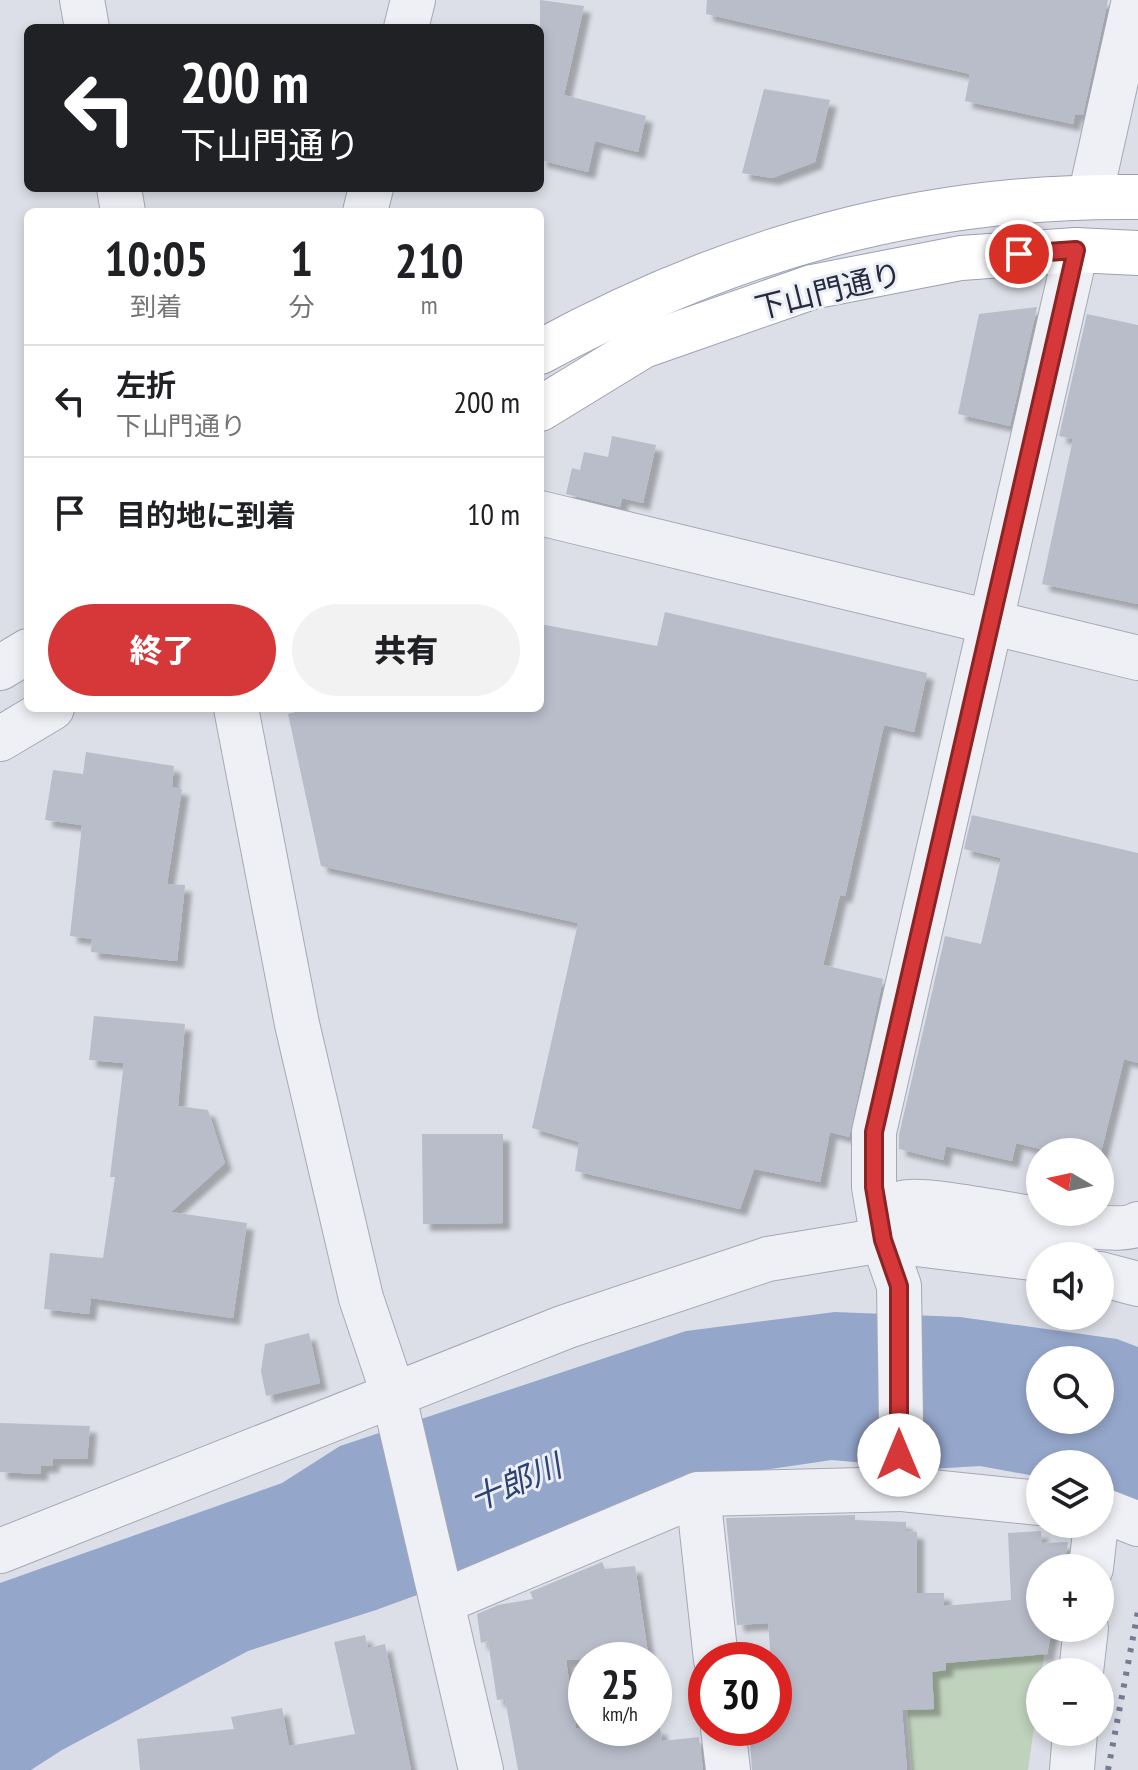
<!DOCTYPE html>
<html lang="ja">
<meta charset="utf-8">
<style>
:root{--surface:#fff;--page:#f2f2f2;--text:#202124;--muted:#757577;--line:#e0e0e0;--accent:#d63738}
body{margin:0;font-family:"PT Sans Narrow","Noto Sans JP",sans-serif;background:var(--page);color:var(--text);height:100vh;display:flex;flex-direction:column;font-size:30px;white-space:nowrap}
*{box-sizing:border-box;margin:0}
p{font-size:26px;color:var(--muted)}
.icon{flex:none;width:44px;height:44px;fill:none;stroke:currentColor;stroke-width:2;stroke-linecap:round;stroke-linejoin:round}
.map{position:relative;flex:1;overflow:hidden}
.drawer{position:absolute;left:24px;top:208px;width:520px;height:504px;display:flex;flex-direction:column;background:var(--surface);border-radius:12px;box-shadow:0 4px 12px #0003}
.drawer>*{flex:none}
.top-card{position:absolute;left:24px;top:24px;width:520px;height:168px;border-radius:12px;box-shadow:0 4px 12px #0003;background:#202124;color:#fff;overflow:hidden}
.needle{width:52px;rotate:279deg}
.controls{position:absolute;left:1026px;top:1138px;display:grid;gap:16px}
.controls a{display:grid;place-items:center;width:88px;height:88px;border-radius:50%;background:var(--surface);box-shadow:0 4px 12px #0003;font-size:40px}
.speed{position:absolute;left:568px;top:1642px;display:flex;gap:16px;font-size:40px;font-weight:700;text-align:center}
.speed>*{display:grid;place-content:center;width:104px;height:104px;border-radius:50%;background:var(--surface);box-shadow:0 4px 12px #0003;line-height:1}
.speed small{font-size:20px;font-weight:400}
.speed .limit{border:12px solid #d22;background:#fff;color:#111}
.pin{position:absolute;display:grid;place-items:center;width:68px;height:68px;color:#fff;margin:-34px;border:4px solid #fff;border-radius:50%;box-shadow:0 2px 8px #0007}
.me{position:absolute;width:88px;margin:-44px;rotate:0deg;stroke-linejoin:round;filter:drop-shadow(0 0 6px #0008)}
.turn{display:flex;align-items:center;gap:28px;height:168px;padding:0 24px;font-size:36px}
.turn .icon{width:104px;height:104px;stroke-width:2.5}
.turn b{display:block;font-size:56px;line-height:68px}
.eta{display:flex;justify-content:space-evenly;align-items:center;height:136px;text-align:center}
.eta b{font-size:48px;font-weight:800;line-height:56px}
.action{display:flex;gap:16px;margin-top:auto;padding:16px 24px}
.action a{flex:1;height:92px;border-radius:48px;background:var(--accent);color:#fff;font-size:32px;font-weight:800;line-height:92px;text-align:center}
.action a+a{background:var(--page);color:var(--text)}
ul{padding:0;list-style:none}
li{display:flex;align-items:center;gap:24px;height:112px;padding:0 24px;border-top:2px solid var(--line)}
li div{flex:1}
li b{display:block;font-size:30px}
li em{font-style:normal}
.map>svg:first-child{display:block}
.green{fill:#bfd2bc}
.water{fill:#94a6ca;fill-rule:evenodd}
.building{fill:#b9bdca;filter:url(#shadow)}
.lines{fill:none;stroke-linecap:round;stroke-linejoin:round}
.minor-casing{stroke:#a5a9b4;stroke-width:46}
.major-casing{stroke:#9aa1b3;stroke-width:46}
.minor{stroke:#eff0f5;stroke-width:44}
.major{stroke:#fff;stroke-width:44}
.rail{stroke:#747b92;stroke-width:6;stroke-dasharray:4 8;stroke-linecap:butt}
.route-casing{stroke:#8b2424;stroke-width:20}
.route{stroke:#d63738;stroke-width:14}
.labels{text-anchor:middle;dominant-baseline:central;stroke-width:6;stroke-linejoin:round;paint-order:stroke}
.street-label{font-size:30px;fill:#252a3e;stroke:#ebeef5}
.water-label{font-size:32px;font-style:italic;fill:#2d4274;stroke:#ebeef5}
</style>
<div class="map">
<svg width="1138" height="1770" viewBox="0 0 1138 1770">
<defs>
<filter id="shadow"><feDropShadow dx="7" dy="7" stdDeviation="2" flood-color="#0004"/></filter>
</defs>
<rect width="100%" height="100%" fill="#dcdfe7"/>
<!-- green -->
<polygon class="green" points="1045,1648 1028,1770 912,1770 904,1664"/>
<!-- water -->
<path class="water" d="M835,1312l125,5 157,22 21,8v154l-38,-11v-26h-60v13l-60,-11 -49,3 -99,-9 -135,20 -209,89 -112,41 -128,41 -186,99 -31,20h-31v-187l282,-100 58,-37 346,-115zM1040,1360h60v60h-60z"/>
<!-- building -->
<g class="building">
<polygon points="540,0 584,6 564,95 646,116 638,152 595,141 588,172 540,160"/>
<polygon points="707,0 1108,0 1083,115 1075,114 1073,124 965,101 970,74 706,14"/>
<polygon points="764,89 830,100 815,162 772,178 742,173"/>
<polygon points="1037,307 1010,426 958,414 979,314"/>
<polygon points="1087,314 1138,325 1138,604 1042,584 1073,439 1059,436"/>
<polygon points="612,436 656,445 643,503 622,498 620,507 566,494 572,468 580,470 584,452 608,457"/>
<polygon points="665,612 927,673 914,732 884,725 845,896 840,895 823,965 883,979 849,1137 830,1132 820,1182 754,1169 740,1209 575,1171 579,1142 532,1128 578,923 321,866 288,714 310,708 540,708 540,624 657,646"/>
<polygon points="86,752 174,766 172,787 182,789 167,884 185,885 177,961 91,952 92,939 70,936 82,825 45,820 53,770 83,774"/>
<polygon points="972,815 1138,853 1138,1063 1124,1059 1101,1152 1052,1152 1016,1143 1012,1161 946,1146 943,1160 899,1149 899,1135 945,936 981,944 1001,858 964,849"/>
<polygon points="94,1016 185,1024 178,1106 208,1110 225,1163 171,1212 247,1223 233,1318 91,1298 89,1314 44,1309 50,1253 103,1258 115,1177 110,1177 124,1063 89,1060"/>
<polygon points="422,1134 503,1134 503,1223 423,1224"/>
<polygon points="309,1333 320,1383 266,1396 261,1371 265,1344"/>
<polygon points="0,1423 90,1426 87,1459 53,1459 52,1466 41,1466 41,1474 0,1472"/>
<polygon points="855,1515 855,1520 906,1522 906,1531 917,1532 917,1593 944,1593 944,1606 1011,1600 1008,1533 1041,1531 1042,1543 1068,1542 1063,1568 1040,1568 1040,1628 1052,1628 1047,1654 946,1663 946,1670 932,1672 934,1709 902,1710 907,1770 752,1770 749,1732 774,1730 774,1660 771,1660 768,1623 737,1625 726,1518"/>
<polygon points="602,1562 605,1569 635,1566 649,1660 566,1660 576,1728 660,1728 662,1741 699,1737 703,1770 518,1770 505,1699 497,1700 488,1641 481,1643 477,1614 498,1605 533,1599 530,1592"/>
<polygon points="365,1635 368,1648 385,1644 411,1770 140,1770 137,1739 234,1729 231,1717 282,1708 289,1746 355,1734 334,1642"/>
</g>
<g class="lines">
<!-- minor casing -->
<g class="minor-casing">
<g id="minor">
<polyline points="82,0 87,28"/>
<polyline points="406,28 413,0"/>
<polyline points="119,188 123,212"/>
<polyline points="1090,197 1134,0"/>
<polyline points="365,212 371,188"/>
<polyline points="540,513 1138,658"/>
<polyline points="0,668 28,651"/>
<polyline points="236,708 297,1024 361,1298 393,1393 481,1770"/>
<polyline points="0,739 52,708"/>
<path d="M880,1209c9,-2 20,-7 30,-7 43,-3 201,38 228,22"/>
<polyline points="1100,1274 1138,1284"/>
<polyline points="698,1494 716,1660"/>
<polyline points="1040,1503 902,1489 899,1286 883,1240 874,1187 874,1132 1076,250"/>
<polyline points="1100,1509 1138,1524"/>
<polyline points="0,1551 565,1327 768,1259 883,1240 1040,1259"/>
<polyline points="1091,1568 1096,1524"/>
<polyline points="444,1601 698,1494 902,1489"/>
<polyline points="1081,1672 1086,1628"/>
<polyline points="723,1728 728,1770"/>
<polyline points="1072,1770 1075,1732"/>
</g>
</g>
<!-- major casing -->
<g class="major-casing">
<g id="major">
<path d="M540,352c190,-103 381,-158 598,-155"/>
<polyline points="540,409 643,346 812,287 961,258 1076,250 1138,253"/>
</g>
</g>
<!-- minor -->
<use href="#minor" class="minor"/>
<!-- major -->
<use href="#major" class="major"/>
<!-- rail -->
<polyline class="rail" points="1108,1770 1138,1611"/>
</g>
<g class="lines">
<!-- route casing -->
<g class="route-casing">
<polyline id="route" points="899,1455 899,1286 883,1240 874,1187 874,1132 1076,250 1019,254"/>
</g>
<!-- route -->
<use href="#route" class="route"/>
</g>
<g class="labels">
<!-- street labels -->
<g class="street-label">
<text transform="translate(828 290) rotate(-14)">下山門通り</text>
</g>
<!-- water labels -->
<g class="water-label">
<text transform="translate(515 1482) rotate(-23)">十郎川</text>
</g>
</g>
</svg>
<div class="controls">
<a><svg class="needle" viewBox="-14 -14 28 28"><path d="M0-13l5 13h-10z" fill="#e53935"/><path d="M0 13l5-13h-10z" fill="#757577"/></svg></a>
<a><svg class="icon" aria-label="sound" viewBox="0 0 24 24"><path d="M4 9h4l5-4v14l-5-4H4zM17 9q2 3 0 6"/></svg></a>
<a><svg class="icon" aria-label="search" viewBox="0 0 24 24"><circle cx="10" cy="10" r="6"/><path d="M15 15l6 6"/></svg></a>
<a><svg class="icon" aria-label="layers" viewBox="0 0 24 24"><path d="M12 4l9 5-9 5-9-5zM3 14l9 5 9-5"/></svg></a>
<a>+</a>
<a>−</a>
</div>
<div class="speed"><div>25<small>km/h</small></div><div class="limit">30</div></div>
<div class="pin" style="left:1019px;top:254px;background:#d93025"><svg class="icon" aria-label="arrive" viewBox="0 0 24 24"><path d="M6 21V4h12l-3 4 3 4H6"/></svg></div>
<svg class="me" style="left:899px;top:1455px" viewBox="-20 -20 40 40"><circle r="19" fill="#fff"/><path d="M0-13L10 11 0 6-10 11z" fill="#d63738"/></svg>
<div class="top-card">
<div class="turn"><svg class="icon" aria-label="left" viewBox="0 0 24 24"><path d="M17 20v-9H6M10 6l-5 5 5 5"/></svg><div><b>200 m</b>下山門通り</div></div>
</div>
<section class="drawer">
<div class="eta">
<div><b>10:05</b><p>到着</p></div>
<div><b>1</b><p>分</p></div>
<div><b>210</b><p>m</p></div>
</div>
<ul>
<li><svg class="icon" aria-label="left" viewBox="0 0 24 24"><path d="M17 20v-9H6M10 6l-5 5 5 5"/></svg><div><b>左折</b><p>下山門通り</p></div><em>200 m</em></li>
<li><svg class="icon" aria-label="arrive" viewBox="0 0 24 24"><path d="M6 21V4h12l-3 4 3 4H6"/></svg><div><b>目的地に到着</b></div><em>10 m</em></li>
</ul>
<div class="action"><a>終了</a><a>共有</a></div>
</section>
</div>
